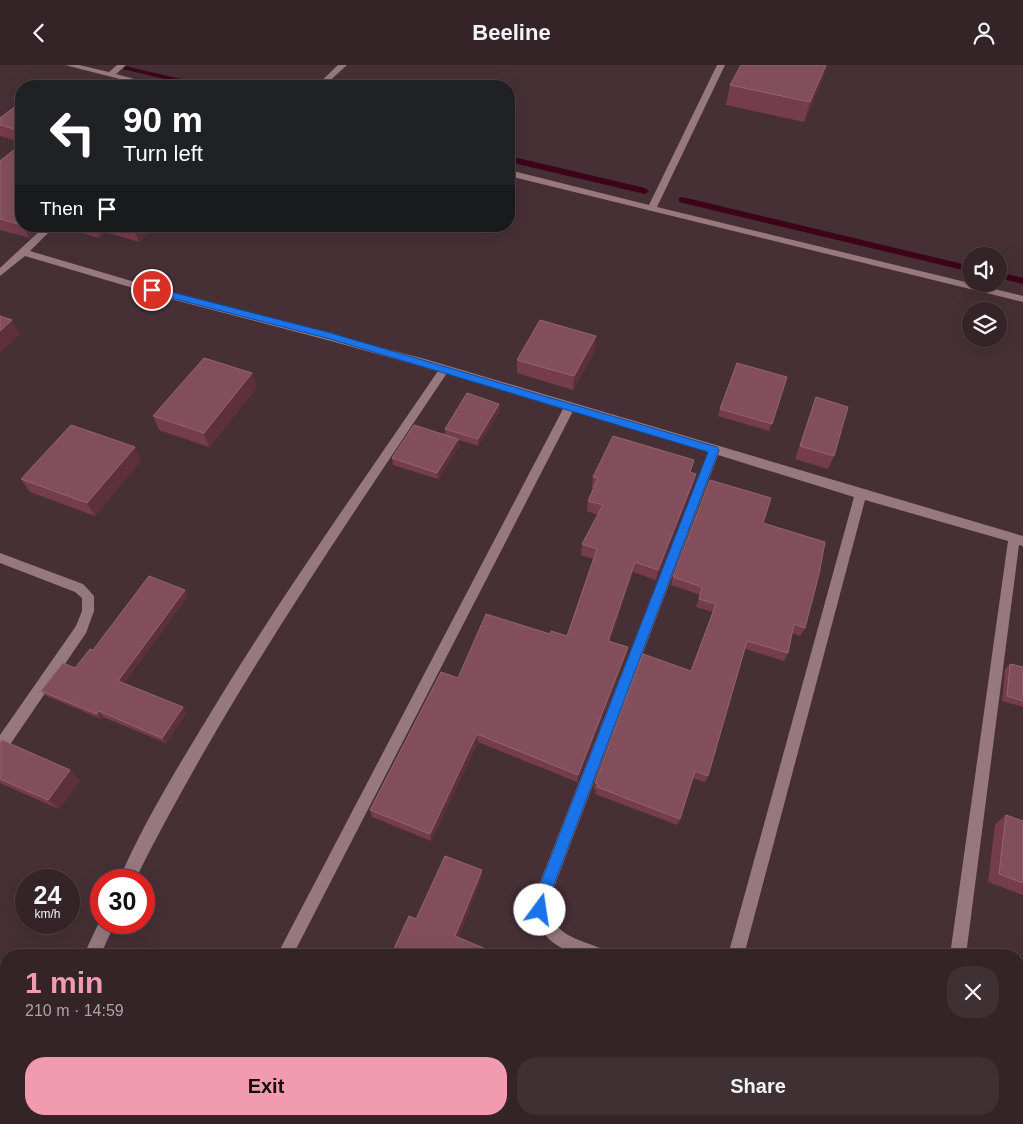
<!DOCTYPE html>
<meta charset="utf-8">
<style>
:root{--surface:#342428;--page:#3f3034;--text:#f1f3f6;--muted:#a9a4a8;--line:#4e4145;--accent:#f29aaf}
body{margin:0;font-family:Arial,sans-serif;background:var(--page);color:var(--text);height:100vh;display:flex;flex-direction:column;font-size:19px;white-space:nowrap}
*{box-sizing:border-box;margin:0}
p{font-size:16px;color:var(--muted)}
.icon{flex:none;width:28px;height:28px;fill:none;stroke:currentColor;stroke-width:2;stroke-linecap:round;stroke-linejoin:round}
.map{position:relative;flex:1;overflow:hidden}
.sheet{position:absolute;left:0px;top:884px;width:1024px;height:176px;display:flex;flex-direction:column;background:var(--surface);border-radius:20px 20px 0 0;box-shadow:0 5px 20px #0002,0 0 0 1px var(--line)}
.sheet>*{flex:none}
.hud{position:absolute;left:15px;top:15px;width:500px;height:152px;border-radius:20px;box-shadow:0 5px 20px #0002,0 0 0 1px var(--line);background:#202124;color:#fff;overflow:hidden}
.fabs{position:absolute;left:962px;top:182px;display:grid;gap:10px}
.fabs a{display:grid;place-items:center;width:45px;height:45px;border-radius:50%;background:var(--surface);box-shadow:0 5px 20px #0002,0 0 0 1px var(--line);font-size:25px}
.speed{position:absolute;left:15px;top:804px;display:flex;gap:10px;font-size:25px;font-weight:700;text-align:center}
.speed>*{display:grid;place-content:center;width:65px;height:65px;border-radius:50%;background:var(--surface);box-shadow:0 5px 20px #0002,0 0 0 1px var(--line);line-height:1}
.speed small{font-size:12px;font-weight:400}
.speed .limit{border:8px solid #d22;background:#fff;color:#111}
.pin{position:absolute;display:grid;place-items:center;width:42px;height:42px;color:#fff;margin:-21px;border:2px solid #fff;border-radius:50%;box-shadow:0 1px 5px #0007}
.me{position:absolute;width:55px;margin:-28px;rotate:14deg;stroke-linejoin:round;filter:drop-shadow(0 0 4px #0008)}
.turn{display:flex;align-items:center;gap:18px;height:105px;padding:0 25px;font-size:22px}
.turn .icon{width:65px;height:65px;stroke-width:2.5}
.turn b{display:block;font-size:35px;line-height:42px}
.then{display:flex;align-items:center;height:48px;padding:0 25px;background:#0003;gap:10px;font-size:19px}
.round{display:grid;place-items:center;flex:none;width:52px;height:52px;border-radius:20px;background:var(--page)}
.summary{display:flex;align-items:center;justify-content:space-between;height:85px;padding:0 25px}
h1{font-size:30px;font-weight:800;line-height:38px;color:var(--accent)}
.action{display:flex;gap:10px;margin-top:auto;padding:10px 25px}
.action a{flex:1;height:58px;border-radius:20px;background:var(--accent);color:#111;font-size:20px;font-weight:800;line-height:58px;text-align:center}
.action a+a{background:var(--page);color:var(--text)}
header{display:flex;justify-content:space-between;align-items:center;height:65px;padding:0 25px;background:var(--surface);font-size:22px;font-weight:800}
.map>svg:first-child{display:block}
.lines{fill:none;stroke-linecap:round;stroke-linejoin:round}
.stream{fill:#3c0319;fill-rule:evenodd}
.minor{fill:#97787f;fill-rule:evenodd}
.wall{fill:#753c4c}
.shaded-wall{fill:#5d303c}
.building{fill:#824e5c;stroke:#936471}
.route{fill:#1a73e8;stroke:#114b97}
</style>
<header><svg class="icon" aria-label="back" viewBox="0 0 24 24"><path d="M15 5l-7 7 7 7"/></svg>Beeline<svg class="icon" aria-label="person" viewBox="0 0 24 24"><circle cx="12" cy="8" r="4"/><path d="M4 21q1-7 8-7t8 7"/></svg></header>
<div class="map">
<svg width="1023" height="1059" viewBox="0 0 1023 1059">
<rect width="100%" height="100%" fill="#463035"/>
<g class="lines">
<!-- stream -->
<g class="stream">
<polygon points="124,1 203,19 207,21 194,21 127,5 124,5"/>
<polygon points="509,91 645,123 649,126 645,129 509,97"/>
<polygon points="682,132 971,201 971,207 679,137 679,133"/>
<polygon points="999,207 1023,213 1023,219 999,213"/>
</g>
<!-- minor -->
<g class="minor">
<polygon points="65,0 79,0 109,7 117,0 126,0 116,9 160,21 147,21"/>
<polygon points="338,0 347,0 324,21 316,21"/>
<polygon points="717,0 725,0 657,142 1023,231 1023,237 509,111 509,105 649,140"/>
<path d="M45,161h10l-25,25 142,42 253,66 598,177v10l-4,-1 -53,410h-16l58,-414 -143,-41 -121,455h-16l126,-458 -136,-42 -167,440c-3,40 20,41 52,54l2,6c-8,0 -16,1 -24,0 -7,-1 -13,-5 -19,-7 -22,-11 -28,-29 -27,-53l173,-443 -135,-41 -280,544h-16l286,-546 -116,-36c-111,166 -223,329 -312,507h-16c23,-55 60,-115 91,-166 71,-118 151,-230 228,-343l-107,-30 -164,-43 -142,-42 -25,20v-8z"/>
<polygon points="0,488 83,519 94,531 94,546 86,568 5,687 0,688 0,670 76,561 82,546 82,533 75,527 0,498"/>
<polygon points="101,853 101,858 115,858 101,889 89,889 87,883"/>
<polygon points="468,1054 485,1054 483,1059 465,1059"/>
<polygon points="683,1054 700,1054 699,1059 681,1059"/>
<polygon points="928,1054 944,1054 945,1059 927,1059"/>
</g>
</g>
<!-- wall -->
<g class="wall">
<polygon points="825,8 804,57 726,40 730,20"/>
<polygon points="21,37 21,77 0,71 0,53"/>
<polygon points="21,79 21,161 42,161 29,173 0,165 0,96"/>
<polygon points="60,161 155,161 139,177 105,167 99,173"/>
<polygon points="596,271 595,285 573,325 517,308 517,295"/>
<polygon points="787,312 769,366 718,351 720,344"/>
<polygon points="257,322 209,382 159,365 153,351"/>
<polygon points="816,332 834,391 828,404 795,394"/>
<polygon points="499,339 500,346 478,381 459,375 459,381 438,414 393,400 392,393 445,370 445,364"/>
<polygon points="141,395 95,451 30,427 21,414"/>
<polygon points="691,407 693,420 656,515 633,507 610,576 628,582 626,592 577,717 478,677 431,776 372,752 370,745 458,613 550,569 567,571 594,494 581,490 582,479 598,450 587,446 588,436 594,423 592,423 593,412"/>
<polygon points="763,458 805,563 800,571 792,568 788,588 784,596 745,584 708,711 705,717 692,713 680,754 677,760 595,729 596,725 593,724 595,718 691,606 713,547 696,542 700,530 671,520 673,512"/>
<polygon points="188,531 124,618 183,642 186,648 166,678 103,652 101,654 47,631 41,626 75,603 93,585"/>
<polygon points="1010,599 1023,602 1023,642 1002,636 1005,604"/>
<polygon points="0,678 80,715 59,744 0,718"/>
<polygon points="1006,750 1023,756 1023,830 988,817 995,759"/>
<polygon points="806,1054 925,1054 924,1059 805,1059"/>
</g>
<!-- shaded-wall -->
<g class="shaded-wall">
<polygon points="826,0 828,0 825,8 804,57 810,37"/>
<polygon points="23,161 42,161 29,173"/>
<polygon points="94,161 103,161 105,167 99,173"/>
<polygon points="137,161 155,161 139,177 134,164"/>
<polygon points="12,255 20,269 0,288 0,266"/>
<polygon points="596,271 595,285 573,325 574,311"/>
<polygon points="252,308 257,322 209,382 204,368"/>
<polygon points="499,339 500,346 478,381 478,374"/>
<polygon points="458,374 459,381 438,414 437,408"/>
<polygon points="135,382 141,395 95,451 87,438"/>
<polygon points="696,409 693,420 656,515 658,505"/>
<polygon points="635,497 633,507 607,585 608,576"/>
<polygon points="185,525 188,531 122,621 118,616"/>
<polygon points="628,582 626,592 577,717 578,710"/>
<polygon points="183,642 186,648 166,678 162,673"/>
<polygon points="99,646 103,652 101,654 97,649"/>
<polygon points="477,669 478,677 431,776 430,769"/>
<polygon points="70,705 80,715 59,744 48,735"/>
<polygon points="482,805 482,812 457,877 455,871"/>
</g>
<!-- building -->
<g class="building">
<polygon points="741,0 826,0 810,37 730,20"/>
<polygon points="21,37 21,66 0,60 0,53"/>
<polygon points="21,79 21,160 0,154 0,96"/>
<polygon points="124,161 137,161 134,164"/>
<polygon points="0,251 12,255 0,266"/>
<polygon points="540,255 596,271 574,311 517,295"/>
<polygon points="204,293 252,308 204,368 153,351"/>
<polygon points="737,298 787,312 772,359 720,344"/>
<polygon points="467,328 499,339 478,374 445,364"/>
<polygon points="816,332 848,342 834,391 800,381"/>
<polygon points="71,360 135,382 87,438 21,414"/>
<polygon points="414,360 458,374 437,408 392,393"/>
<polygon points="613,371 694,395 690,407 696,409 658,505 635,497 608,576 628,582 578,710 477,669 430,769 370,745 441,607 458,613 486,549 550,569 551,566 567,571 597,484 582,479 603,440 588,436 598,413 593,412"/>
<polygon points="710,415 771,433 763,458 825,477 819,509 805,563 794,559 788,588 747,576 708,711 695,706 680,754 597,722 598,719 595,718 643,589 691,606 716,539 699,534 702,522 673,512"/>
<polygon points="149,511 185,525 118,616 183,642 162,673 99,646 97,649 41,626 63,598 75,603 90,584 93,585"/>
<polygon points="1010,599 1023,602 1023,636 1007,631"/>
<polygon points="2,675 70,705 48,735 0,714 0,678"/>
<polygon points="1006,750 1023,756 1023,818 999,809"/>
<polygon points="445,791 482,805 455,871 500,890 391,890 409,851 416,854"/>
<polygon points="813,1054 925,1054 924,1059 812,1059"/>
</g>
<!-- route -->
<polygon class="route" points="152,222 331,268 717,382 719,385 550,830 545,850 540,852 535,850 533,845 536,830 708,387 330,274 148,227 147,225"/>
</svg>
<div class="fabs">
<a><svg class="icon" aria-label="sound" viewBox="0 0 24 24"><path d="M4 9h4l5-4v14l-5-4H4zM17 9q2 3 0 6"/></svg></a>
<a><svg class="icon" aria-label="layers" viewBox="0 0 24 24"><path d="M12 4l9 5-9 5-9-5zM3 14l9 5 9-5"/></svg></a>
</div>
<div class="speed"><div>24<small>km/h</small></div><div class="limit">30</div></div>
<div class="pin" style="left:152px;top:225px;background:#d93025"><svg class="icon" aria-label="arrive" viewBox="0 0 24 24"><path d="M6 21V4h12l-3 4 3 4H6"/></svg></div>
<svg class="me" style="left:540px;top:845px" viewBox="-20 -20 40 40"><circle r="19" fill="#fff"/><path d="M0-13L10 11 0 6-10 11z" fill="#1a73e8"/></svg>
<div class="hud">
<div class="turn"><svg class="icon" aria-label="left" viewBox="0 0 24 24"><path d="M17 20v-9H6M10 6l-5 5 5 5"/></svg><div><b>90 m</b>Turn left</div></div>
<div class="then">Then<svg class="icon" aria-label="arrive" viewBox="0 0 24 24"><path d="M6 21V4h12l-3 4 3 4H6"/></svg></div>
</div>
<section class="sheet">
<div class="summary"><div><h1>1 min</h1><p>210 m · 14:59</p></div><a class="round"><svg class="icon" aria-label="close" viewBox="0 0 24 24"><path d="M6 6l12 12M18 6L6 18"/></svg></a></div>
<div class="action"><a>Exit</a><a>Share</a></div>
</section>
</div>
